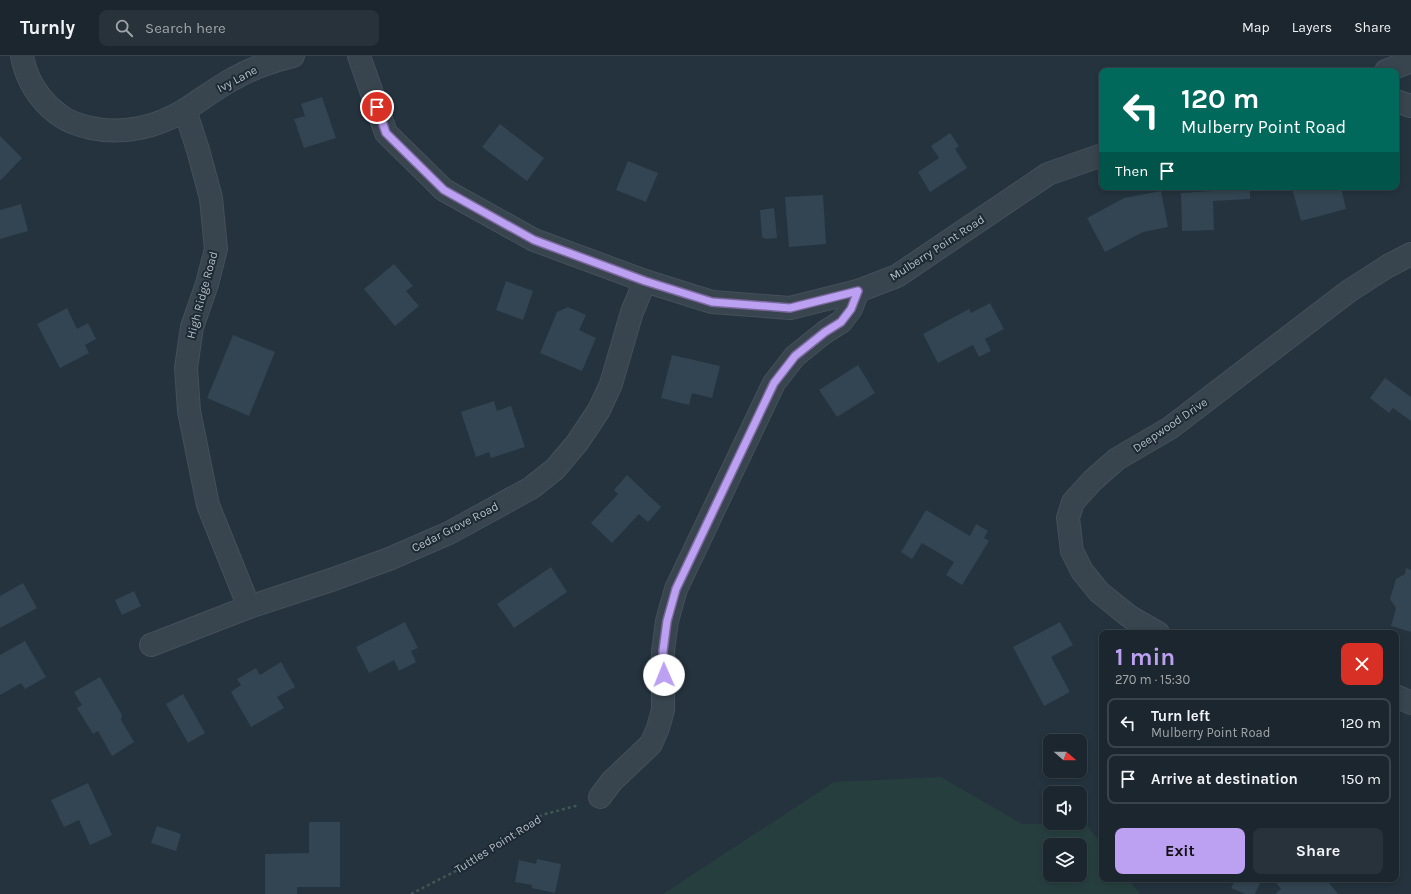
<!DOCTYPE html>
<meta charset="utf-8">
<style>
:root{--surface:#1b262e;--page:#28323a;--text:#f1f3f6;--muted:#a0a5aa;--line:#39434a;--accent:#bca0f2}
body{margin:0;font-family:Karla,sans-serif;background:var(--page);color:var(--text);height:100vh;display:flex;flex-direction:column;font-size:15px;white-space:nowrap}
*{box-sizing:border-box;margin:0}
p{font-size:13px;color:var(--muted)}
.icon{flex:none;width:22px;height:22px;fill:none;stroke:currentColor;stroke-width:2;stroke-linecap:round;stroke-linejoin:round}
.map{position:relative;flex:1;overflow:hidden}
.panel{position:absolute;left:1099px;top:574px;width:300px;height:252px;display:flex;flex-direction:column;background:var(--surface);border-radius:8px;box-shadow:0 2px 6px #0003,0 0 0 1px var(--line)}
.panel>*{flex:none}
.banner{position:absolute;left:1099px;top:12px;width:300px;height:122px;border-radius:8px;box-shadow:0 2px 6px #0003,0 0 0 1px var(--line);background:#00695c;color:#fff;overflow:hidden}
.needle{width:26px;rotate:110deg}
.controls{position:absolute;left:1043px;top:678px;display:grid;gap:8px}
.controls a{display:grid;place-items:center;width:44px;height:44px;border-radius:8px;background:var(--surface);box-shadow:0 2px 6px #0003,0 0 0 1px var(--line);font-size:20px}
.pin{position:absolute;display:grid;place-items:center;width:34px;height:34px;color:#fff;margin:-17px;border:2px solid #fff;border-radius:50%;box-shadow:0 1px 4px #0007}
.me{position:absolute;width:44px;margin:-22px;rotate:359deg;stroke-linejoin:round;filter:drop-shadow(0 0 3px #0008)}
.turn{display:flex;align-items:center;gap:14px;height:84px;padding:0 16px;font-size:18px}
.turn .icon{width:52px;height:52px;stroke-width:2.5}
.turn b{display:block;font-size:28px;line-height:34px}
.then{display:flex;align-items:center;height:38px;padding:0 16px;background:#0003;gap:8px;font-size:15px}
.round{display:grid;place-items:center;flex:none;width:42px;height:42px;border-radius:8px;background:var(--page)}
.summary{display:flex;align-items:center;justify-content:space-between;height:68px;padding:0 16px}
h1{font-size:24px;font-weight:700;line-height:30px;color:var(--accent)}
.primary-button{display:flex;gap:8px;margin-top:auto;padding:8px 16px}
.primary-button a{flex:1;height:46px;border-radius:8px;background:var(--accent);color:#111;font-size:16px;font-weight:700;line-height:46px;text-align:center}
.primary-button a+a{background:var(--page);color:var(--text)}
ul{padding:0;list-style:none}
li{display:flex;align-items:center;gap:12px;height:50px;margin:0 8px 6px;padding:0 8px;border:2px solid var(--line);border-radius:8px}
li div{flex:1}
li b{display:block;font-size:15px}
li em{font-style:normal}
header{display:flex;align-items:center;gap:24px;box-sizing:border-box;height:56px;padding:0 20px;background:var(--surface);border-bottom:1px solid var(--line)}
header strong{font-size:19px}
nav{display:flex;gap:22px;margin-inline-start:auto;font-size:14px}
.search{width:280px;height:36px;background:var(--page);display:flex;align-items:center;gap:10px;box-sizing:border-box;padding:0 14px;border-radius:8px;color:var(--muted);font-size:15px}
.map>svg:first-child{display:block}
.green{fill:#263f3e;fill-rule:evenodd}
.building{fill:#334552}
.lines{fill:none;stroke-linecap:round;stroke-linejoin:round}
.minor-casing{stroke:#44505a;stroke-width:24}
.path{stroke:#3f5755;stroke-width:2.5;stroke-dasharray:3 3;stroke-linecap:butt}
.minor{stroke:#38444e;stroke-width:22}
.route-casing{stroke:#7a689d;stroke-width:10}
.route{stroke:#bca0f2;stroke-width:7}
.labels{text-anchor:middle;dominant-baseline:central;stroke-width:4;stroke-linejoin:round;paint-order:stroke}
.street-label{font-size:12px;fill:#b4bfc9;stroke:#1d2933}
</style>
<header>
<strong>Turnly</strong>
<div class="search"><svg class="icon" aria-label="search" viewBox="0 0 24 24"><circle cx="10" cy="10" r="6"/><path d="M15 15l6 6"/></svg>Search here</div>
<nav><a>Map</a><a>Layers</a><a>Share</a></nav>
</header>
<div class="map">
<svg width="1411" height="838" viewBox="0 0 1411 838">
<rect width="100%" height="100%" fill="#24333e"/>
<!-- green -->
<path class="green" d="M941,721l81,47 58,-1v-2h4l18,24v34h26l12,15h-477l171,-112zM1050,789h30v30h-30z"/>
<!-- building -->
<g class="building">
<polygon points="322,41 336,82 304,92 294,63 305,60 301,48"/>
<polygon points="500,68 544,102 527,125 482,91"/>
<polygon points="950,77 959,90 955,93 967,112 930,136 918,116 939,102 931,90"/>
<polygon points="0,80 22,102 1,124 0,123"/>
<polygon points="628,105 658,117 646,146 616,134"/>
<polygon points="1213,131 1250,131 1250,143 1213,145 1214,174 1182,175 1181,137 1213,135"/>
<polygon points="1294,131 1341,131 1346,153 1301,165 1292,132"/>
<polygon points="1161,135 1168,171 1143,176 1105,196 1087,162 1124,142"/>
<polygon points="823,139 826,188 789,191 785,141"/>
<polygon points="21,148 28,175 0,183 0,154"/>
<polygon points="774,152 777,182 766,183 762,181 760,154"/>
<polygon points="394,208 413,230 406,235 419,250 395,270 364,233"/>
<polygon points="506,225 533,235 523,264 496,254"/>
<polygon points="990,247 1004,273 985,283 991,295 979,301 973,289 938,307 923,278 969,253 971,257"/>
<polygon points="568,251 586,259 579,274 596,282 582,315 540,297 557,256"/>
<polygon points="67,252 77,273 88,267 96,283 85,289 89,297 60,312 37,268"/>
<polygon points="233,279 275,296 249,360 207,342"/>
<polygon points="672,299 720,310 712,342 692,337 689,349 661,342"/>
<polygon points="858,309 875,337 837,361 819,334"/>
<polygon points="1385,322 1411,341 1411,365 1393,352 1389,357 1370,342"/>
<polygon points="494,345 497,355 511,350 525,391 491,402 489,396 476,401 461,356"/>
<polygon points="627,419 661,451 648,466 639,458 612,487 591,467 618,438 614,434"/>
<polygon points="926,454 970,480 976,468 988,475 984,482 989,485 962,529 946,519 954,506 922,487 912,503 901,496"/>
<polygon points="551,511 567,536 514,572 497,548"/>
<polygon points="1406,512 1411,514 1411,576 1391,570 1396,552 1390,543 1396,523 1405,518"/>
<polygon points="23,527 37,552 0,572 0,540"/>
<polygon points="134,535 141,550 122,559 115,544"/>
<polygon points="405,566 418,592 411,595 416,606 399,615 394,604 369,617 356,591"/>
<polygon points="1060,566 1073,589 1051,601 1070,636 1044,650 1013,591"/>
<polygon points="25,585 46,621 25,633 21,627 0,639 0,599"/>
<polygon points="281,606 295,631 277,641 284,652 251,671 231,636 241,629 237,623 256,612 260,619"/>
<polygon points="100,621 122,659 121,664 134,686 112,700 98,675 93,678 77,652 82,649 74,636"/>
<polygon points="183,638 205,677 188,687 166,648"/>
<polygon points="88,727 112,779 90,789 79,764 64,771 51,744"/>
<polygon points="309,766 340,766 340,831 297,831 297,838 265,838 265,798 309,797"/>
<polygon points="157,770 181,778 176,795 151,787"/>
<polygon points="537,803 561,808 555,837 532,832 532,829 515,826 519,804 536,808"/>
<polygon points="1236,823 1263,823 1261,825 1255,838 1245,838 1231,832"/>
<polygon points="1273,823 1326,823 1338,838 1275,838 1281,833"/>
</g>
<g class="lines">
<!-- minor casing -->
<g class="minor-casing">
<g id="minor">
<path d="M22,0c4,23 17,44 36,58 10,8 21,11 33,14 32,7 66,-1 94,-18 16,-10 31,-22 48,-31 19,-11 39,-18 60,-23"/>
<polyline points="359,0 386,77 444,134 534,184 645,225 712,246 790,252 858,235 897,220 1048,118 1102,99"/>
<polyline points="1386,15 1411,5"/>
<polyline points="1396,45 1411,50"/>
<polyline points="185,54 198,94 211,142 216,193 207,228 192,271 186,312 189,355 208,449 249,551"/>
<polyline points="1158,577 1130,561 1099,536 1082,515 1072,495 1068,462 1073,446 1092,425 1117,403 1170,372 1349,235 1388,210 1411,198"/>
<polyline points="151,589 249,551 334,523 389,503 449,477 531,432 555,413 577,387 599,354 611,328 632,256 645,225"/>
<polyline points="1396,640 1411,647"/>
<polyline points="600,741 612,725 651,688 658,672 663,654 663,595 667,565 676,533 774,327 795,300 825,276 841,266 851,253 858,235"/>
</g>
</g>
<!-- path -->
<polyline class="path" points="411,838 477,804 542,759 579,749"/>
<!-- minor -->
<use href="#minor" class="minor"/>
</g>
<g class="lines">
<!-- route casing -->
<g class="route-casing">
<polyline id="route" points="377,51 386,77 444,134 534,184 645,225 712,246 790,252 858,235 851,253 841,266 825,276 795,300 774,327 676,533 667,565 663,595 664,619"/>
</g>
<!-- route -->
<use href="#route" class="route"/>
</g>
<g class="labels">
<!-- street labels -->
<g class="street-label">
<text transform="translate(237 23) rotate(-28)">Ivy Lane</text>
<text transform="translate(937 192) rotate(-33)">Mulberry Point Road</text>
<text transform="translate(202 239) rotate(-75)">High Ridge Road</text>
<text transform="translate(1170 369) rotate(-34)">Deepwood Drive</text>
<text transform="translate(455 471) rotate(-27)">Cedar Grove Road</text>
<text transform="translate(498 788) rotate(-32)">Tuttles Point Road</text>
</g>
</g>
</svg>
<div class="controls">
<a><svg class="needle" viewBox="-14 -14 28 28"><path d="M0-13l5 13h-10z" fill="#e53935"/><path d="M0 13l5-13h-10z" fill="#a0a5aa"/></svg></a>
<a><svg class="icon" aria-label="sound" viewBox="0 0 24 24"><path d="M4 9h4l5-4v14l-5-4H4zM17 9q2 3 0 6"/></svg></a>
<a><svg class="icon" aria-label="layers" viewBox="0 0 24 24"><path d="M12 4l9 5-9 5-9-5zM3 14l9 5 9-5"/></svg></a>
</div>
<div class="pin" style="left:377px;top:51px;background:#d93025"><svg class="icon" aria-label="arrive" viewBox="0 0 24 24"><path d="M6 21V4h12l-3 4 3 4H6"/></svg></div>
<svg class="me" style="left:664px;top:619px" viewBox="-20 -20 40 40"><circle r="19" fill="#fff"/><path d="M0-13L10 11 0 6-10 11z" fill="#bca0f2"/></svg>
<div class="banner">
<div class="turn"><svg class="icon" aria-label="left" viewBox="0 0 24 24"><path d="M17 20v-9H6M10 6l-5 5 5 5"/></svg><div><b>120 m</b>Mulberry Point Road</div></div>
<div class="then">Then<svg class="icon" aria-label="arrive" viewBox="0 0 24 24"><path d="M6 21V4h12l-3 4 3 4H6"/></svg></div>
</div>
<section class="panel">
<div class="summary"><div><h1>1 min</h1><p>270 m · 15:30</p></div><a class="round" style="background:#d93025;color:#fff"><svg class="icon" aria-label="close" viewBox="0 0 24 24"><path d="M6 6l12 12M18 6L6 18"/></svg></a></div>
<ul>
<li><svg class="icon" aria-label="left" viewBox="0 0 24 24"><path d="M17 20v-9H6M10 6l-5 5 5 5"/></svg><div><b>Turn left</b><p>Mulberry Point Road</p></div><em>120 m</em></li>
<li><svg class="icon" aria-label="arrive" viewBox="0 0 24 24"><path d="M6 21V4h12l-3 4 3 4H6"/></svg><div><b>Arrive at destination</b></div><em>150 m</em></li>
</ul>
<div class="primary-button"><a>Exit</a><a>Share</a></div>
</section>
</div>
